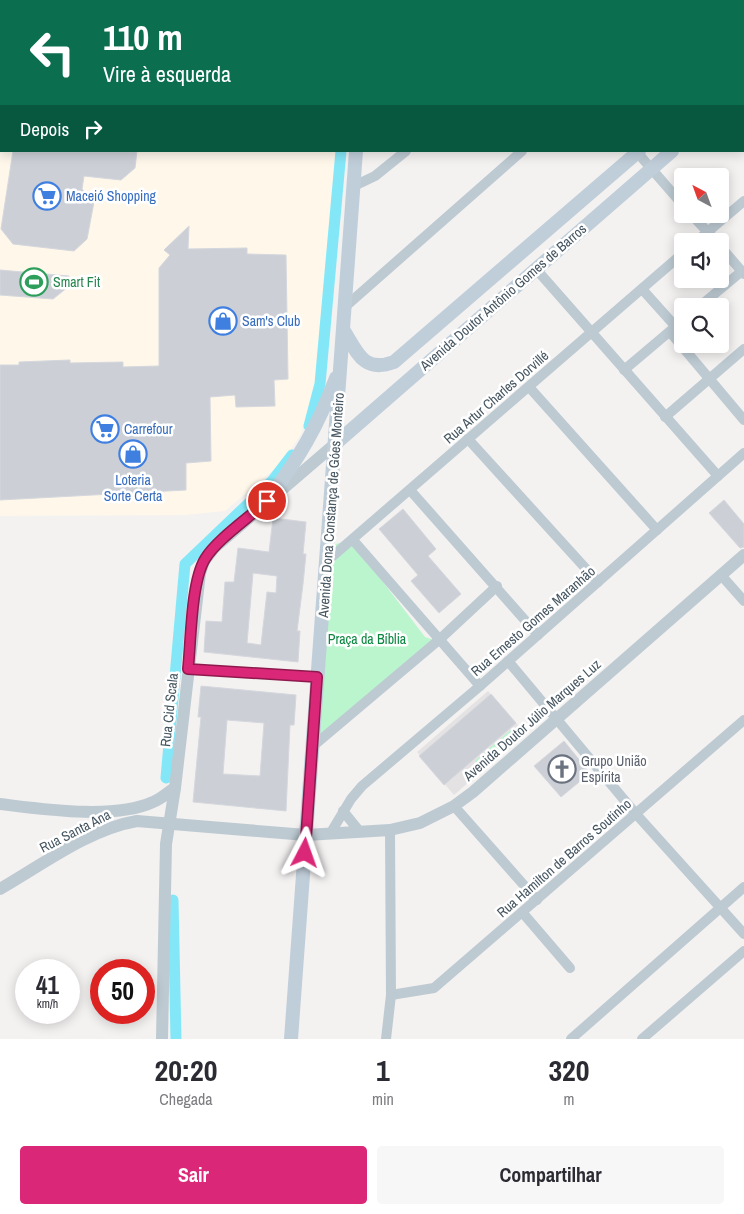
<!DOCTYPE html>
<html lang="pt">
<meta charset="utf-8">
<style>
:root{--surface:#fff;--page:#f7f7f7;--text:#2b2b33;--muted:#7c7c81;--accent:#db2777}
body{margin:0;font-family:"Archivo Narrow",sans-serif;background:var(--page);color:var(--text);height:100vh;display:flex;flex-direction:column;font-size:19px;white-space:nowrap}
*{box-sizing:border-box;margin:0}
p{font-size:16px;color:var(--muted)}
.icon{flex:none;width:28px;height:28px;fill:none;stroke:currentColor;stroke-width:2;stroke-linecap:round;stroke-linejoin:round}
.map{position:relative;height:1039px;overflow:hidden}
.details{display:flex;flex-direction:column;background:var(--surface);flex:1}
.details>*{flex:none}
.hud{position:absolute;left:0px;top:0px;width:745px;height:152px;box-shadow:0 2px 12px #0003;background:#0b6e4f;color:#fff;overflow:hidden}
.needle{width:32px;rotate:319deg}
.tools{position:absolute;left:674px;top:168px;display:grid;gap:10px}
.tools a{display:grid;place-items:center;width:55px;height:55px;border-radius:5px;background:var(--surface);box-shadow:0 2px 12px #0003;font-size:25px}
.speed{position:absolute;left:15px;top:959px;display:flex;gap:10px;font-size:25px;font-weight:700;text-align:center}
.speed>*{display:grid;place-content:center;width:65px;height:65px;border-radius:50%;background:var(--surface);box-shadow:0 2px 12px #0003;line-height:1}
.speed small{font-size:12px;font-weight:400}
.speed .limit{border:8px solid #d22;background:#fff;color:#111}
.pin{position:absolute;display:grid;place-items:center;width:42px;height:42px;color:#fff;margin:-21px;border:2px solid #fff;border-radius:50%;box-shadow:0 1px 5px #0007}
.me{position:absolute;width:55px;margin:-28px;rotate:4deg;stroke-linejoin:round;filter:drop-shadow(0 0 4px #0008)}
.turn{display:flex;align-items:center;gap:18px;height:105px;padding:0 20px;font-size:22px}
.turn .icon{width:65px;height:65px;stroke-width:2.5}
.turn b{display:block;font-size:35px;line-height:42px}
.then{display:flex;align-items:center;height:48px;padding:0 20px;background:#0003;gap:10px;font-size:19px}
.eta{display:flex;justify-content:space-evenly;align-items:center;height:85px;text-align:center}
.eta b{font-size:30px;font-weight:800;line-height:35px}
.action{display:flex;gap:10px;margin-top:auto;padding:10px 20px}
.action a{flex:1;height:58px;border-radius:5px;background:var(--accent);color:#fff;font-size:20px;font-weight:800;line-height:58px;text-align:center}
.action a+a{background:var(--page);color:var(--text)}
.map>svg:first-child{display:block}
.commercial{fill:#fef7ea}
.education{fill:#e5e2e3}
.green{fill:#bbf5ce}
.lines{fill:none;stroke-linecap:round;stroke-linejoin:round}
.canal{stroke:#84e7f7;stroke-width:11}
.building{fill:#ccd0d6;stroke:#d4d7dd;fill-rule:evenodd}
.minor{stroke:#bdcad2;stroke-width:10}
.tertiary{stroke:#bdcad2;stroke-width:12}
.secondary{stroke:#c0ceda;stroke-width:14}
.route-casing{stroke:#8e194d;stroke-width:12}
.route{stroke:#db2777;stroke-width:9}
.labels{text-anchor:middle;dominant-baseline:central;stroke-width:5;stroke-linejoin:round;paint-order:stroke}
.shop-label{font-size:14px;fill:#366cbe;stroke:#fff;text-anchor:start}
.leisure-label{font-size:14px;fill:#27864d;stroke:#fff;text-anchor:start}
.street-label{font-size:14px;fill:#465661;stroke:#fff}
.park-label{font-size:14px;fill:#0c8741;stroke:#fff}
.worship-label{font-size:14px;fill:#5b616d;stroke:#fff;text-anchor:start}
</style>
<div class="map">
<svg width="744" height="1039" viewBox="0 0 744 1039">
<rect width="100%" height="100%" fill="#f4f1f1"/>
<!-- commercial -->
<polygon class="commercial" points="0,0 340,0 1,1 1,151 336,151 315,385 301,434 283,462 225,511 185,515 0,516"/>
<!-- education -->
<polygon class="education" points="488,691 525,733 454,795 417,752"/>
<!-- green -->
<g class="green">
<polygon points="351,540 425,637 437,641 312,747 328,546"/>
<polygon points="511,730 517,738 482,768 475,761"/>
</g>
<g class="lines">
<!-- canal -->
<g class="canal">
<polyline points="346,1 346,0"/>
<polyline points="309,426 320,384 341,151"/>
<polyline points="166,778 185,564 272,481 292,455"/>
<polyline points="173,900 176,1039"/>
</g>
</g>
<!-- building -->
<g class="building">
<polygon points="13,151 137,151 135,168 121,180 84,176 82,189 94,202 87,239 74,251 13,244 1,229"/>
<polygon points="189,226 188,249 247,248 247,254 286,255 288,379 274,380 275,406 236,407 235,395 210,397 211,461 186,463 186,490 0,500 0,365 19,365 19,362 70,360 70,363 123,362 123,367 159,366 159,268 170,255 164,250"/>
<polygon points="0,270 69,276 68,287 53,299 0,295"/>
<polygon points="724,500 744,524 744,547 740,548 709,513"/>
<polygon points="403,509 436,549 428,556 461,594 439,613 411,581 418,575 379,529"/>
<path d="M273,518l33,4 -3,32h3l-3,30 -6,47h3l-2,31 -94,-10 2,-31 16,1 3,-40h9l4,-34 31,4zM253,573l24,3 -1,17 -9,-1 -6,53 -14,-2z"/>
<path d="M201,686l95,9 -2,30h-4l-4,86 -93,-9 8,-85h-3zM227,720l37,3 -4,53 -37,-2z"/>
<polygon points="491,694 516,723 444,785 419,756"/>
<polygon points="564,741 590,773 561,797 534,766"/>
</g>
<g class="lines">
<!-- minor -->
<g class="minor">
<polyline points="503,0 504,1"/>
<polyline points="474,1 475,0"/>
<polyline points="589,1 590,0"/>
<polyline points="694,1 696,0"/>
<polyline points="636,151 682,204"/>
<polyline points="354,186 375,176 406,151"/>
<polyline points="691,214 716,241"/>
<polyline points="697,241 744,201"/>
<polyline points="720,246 744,274"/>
<polyline points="536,269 718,476"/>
<polyline points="642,289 676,327"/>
<polyline points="346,306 522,151"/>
<polyline points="700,306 742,271"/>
<polyline points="670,332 744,420"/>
<polyline points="624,370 682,321"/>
<polyline points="529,387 657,530"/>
<polyline points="665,417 744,349"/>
<polyline points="468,439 598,582"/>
<polyline points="410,490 538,635"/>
<polyline points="353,540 480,686"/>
<polyline points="327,561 682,254"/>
<polyline points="721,575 744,601"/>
<polyline points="508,661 636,814 744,934"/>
<polyline points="188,669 317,677"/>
<polyline points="312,747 440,639 497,586"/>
<polyline points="454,806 537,900"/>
<polyline points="343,811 360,832"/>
<polyline points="330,834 351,799 362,786 480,686 744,453"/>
<polyline points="522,912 570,968"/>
<polyline points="391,995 434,988 744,720"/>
<polyline points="386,1039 391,995 390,830"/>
<polyline points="571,1039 744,887"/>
<polyline points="642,1039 744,951"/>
</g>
<!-- tertiary -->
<g class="tertiary">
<polyline points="416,1 418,0"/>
<path d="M0,804c42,5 114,16 153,-2 8,-3 15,-10 22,-14"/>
<path d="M0,889c42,-24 89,-60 137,-68l169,14 84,-5 30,-7 34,-17 19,-14 271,-237"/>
<polyline points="162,1039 166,844 175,788 200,573 204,561 214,548 335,444"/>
</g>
<!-- secondary -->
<g class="secondary">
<polyline points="366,1 366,0"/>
<path d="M344,331c14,23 20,42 50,31l245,-211"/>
<polyline points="335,444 672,151"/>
<path d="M267,501c32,-43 50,-73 69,-123"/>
<polyline points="291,1039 356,151"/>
</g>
</g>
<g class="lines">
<!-- route casing -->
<g class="route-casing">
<path id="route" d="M267,501c-17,16 -51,39 -62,58 -14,23 -14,82 -17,110l129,8 -12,176"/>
</g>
<!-- route -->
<use href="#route" class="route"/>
</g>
<!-- icons -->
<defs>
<g id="supermarket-ring" transform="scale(1.4375)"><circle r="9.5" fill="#fff" stroke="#3f7fe0" stroke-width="1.5"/><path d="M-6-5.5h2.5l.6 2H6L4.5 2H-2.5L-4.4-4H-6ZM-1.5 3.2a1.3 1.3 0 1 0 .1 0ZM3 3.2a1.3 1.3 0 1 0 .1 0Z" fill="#3f7fe0"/></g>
<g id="stadium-ring" transform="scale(1.4375)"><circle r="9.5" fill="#fff" stroke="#2e9e5b" stroke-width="1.5"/><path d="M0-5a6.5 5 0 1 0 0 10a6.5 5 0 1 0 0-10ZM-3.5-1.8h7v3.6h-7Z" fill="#2e9e5b"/></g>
<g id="shop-ring" transform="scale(1.4375)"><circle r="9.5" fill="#fff" stroke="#3f7fe0" stroke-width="1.5"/><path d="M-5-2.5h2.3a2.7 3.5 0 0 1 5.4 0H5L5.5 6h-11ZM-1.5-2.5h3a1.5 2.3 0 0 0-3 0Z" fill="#3f7fe0"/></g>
<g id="church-ring" transform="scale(1.4375)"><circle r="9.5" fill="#fff" stroke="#6b7280" stroke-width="1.5"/><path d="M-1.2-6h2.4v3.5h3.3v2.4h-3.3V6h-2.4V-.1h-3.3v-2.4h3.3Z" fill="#6b7280"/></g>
</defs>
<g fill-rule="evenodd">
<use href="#supermarket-ring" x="47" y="196"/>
<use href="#stadium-ring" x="34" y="282"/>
<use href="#shop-ring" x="223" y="321"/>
<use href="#supermarket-ring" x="105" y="429"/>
<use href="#shop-ring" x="133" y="454"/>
<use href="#church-ring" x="562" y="769"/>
</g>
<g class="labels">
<!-- shop labels -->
<g class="shop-label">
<text x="66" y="196">Maceió Shopping</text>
<text x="242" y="321">Sam's Club</text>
<text x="124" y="429">Carrefour</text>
<text x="133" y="480" text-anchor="middle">Loteria<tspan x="133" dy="16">Sorte Certa</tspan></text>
</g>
<!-- leisure labels -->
<g class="leisure-label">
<text x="53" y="282">Smart Fit</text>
</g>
<!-- street labels -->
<g class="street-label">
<text transform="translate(503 297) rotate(-41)">Avenida Doutor Antônio Gomes de Barros</text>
<text transform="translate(496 397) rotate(-41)">Rua Artur Charles Dorvillé</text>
<text transform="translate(331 505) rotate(-86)">Avenida Dona Constança de Góes Monteiro</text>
<text transform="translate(533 621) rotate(-41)">Rua Ernesto Gomes Maranhão</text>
<text transform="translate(169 710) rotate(-84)">Rua Cid Scala</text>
<text transform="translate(532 720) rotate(-41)">Avenida Doutor Júlio Marques Luz</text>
<text transform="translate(75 831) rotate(-27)">Rua Santa Ana</text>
<text transform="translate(564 858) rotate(-41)">Rua Hamilton de Barros Soutinho</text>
</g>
<!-- park labels -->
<g class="park-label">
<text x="367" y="639">Praça da Bíblia</text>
</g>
<!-- worship labels -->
<g class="worship-label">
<text x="581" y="761">Grupo União<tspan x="581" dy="16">Espírita</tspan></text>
</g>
</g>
</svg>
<div class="tools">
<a><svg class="needle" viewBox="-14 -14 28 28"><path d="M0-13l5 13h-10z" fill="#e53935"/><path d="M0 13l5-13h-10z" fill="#7c7c81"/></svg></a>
<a><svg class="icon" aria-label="sound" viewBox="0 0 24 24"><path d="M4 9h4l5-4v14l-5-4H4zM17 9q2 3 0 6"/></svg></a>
<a><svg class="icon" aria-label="search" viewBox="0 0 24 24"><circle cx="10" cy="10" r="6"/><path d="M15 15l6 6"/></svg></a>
</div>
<div class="speed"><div>41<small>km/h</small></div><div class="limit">50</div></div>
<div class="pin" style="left:267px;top:501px;background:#d93025"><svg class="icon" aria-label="arrive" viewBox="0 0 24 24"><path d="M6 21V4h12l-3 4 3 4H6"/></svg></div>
<svg class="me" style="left:305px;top:853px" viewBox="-20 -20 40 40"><path d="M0-17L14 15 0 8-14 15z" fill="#db2777" stroke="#fff" stroke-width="4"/></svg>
<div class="hud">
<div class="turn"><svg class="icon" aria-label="left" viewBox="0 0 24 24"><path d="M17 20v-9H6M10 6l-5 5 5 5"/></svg><div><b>110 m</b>Vire à esquerda</div></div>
<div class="then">Depois<svg class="icon" aria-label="right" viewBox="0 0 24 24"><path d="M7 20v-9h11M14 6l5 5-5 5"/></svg></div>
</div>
</div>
<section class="details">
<div class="eta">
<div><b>20:20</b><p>Chegada</p></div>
<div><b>1</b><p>min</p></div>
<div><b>320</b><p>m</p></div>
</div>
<div class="action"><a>Sair</a><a>Compartilhar</a></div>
</section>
